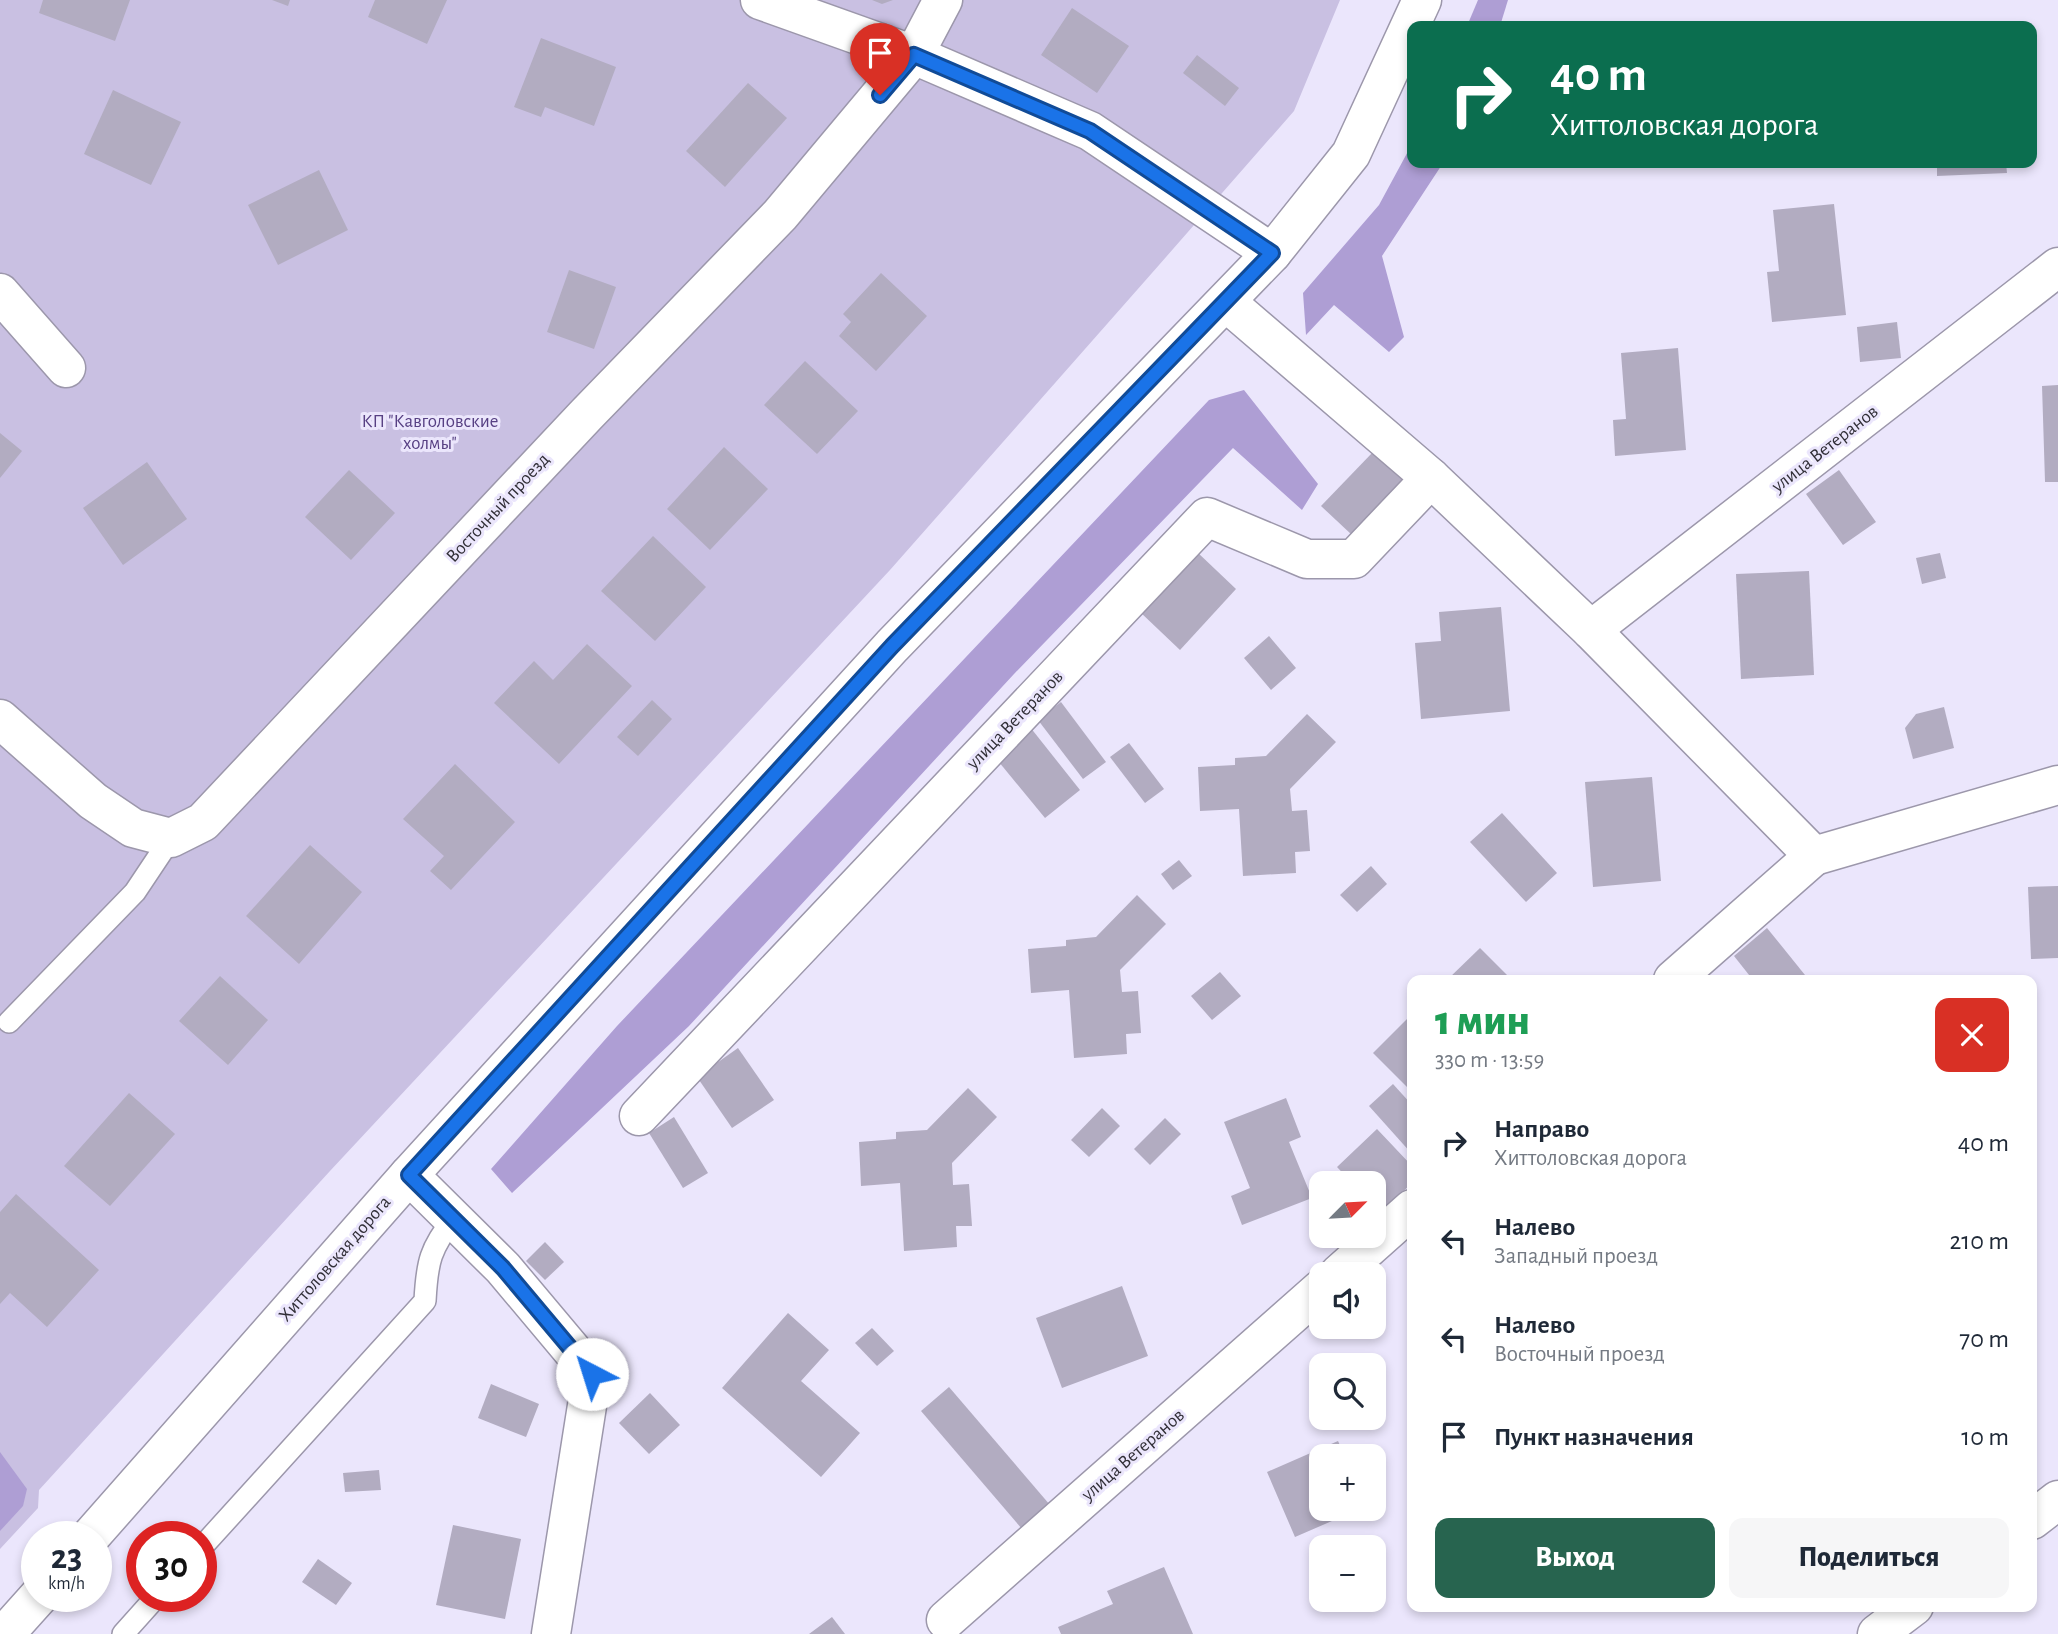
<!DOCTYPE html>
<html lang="ru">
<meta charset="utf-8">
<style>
:root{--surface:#fff;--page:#f6f6f7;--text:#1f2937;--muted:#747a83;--accent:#27644f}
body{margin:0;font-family:"Alegreya Sans",sans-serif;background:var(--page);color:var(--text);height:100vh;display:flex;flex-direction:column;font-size:26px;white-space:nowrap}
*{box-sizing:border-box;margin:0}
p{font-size:23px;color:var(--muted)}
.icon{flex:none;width:38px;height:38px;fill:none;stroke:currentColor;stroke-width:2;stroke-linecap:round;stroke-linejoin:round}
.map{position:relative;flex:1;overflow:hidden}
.panel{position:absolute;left:1407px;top:975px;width:630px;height:637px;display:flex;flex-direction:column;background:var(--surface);border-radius:14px;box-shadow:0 4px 10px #0003}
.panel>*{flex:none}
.guide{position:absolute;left:1407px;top:21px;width:630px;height:147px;border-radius:14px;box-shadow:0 4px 10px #0003;background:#0b6e4f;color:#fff;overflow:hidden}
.needle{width:46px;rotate:66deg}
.fabs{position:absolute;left:1309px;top:1171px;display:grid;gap:14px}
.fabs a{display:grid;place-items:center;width:77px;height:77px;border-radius:14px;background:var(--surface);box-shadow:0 4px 10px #0003;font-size:35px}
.speed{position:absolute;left:21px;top:1521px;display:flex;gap:14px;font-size:35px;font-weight:700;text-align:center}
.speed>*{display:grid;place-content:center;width:91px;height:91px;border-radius:50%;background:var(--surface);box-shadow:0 4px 10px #0003;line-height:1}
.speed small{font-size:18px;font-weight:400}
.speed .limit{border:10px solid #d22;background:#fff;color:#111}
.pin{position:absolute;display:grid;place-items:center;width:60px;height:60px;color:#fff;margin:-72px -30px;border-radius:50% 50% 50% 0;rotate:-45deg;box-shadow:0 0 7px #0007}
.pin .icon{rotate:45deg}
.me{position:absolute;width:77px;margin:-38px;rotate:320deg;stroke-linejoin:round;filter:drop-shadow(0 0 5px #0008)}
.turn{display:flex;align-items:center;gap:24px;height:147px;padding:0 28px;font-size:32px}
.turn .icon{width:91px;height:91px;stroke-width:2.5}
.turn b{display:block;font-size:49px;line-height:60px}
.round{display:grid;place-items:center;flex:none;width:74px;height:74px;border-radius:14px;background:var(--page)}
.headline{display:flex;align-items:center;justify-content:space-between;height:119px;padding:0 28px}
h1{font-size:42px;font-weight:800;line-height:52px;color:#1e9e55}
.button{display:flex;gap:14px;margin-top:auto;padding:14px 28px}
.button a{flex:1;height:80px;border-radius:14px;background:var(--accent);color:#fff;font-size:28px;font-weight:800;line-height:80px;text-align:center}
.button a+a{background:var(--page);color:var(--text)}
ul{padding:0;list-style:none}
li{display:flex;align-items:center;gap:21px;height:98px;padding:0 28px}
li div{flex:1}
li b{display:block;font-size:26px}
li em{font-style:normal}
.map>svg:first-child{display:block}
.green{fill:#c9c0e2}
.forest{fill:#ae9ed4}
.building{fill:#b2acc1}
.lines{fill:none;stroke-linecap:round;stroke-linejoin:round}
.lane-casing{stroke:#9c97ab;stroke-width:24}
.street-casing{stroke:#9c97ab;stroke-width:41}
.secondary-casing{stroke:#9c97ab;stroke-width:41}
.lane{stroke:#fff;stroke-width:21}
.street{stroke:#fff;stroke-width:38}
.secondary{stroke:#fff;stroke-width:38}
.route-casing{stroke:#114b97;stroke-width:18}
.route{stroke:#1a73e8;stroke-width:12}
.labels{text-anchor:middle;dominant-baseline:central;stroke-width:6;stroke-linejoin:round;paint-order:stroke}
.park-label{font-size:19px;fill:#574083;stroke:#ebe6fc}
.street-label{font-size:19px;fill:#312f37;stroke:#ebe6fc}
</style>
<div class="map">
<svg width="2058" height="1634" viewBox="0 0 2058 1634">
<rect width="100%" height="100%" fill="#ebe6fc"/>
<!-- green -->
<polygon class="green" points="0,0 1340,0 1294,111 1152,273 890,570 330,1171 39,1490 38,1508 0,1549"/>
<!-- forest -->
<g class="forest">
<polygon points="1478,0 1508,0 1500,26 1467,26"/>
<polygon points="1412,144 1412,163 1443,163 1382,256 1404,337 1389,352 1334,305 1306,335 1303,293 1379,205"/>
<polygon points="1244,390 1318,484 1302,510 1233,448 1014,674 689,1026 512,1193 491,1169 617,1026 1209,400"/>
<polygon points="0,1452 27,1489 23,1506 0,1531"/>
</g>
<!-- building -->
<g class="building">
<polygon points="43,0 130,0 115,41 39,13"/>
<polygon points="272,0 290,0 288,6"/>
<polygon points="375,0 447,0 427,44 368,17"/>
<polygon points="872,0 893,0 882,4"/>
<polygon points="1072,8 1129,46 1097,93 1041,55"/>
<polygon points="541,38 616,67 594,126 545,107 541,117 514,107"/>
<polygon points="1197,55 1239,88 1225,106 1183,73"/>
<polygon points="748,83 787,118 725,187 686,151"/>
<polygon points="113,90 181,122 151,185 84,154"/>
<polygon points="1937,163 2006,163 2007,173 1937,176"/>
<polygon points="319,170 348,230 278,265 248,205"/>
<polygon points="1834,204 1846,315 1772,322 1767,272 1779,271 1773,210"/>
<polygon points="569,270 616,287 594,349 547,332"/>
<polygon points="881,273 927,316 876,371 839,336 851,322 843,314"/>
<polygon points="1897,322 1901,358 1860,362 1857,327"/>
<polygon points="1678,348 1686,450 1615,456 1613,420 1626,419 1621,353"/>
<polygon points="805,361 858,411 817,454 764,405"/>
<polygon points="2058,385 2058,482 2045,482 2042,386"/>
<polygon points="0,433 22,451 0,478"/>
<polygon points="724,447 768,489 710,550 667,509"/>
<polygon points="1373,452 1404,481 1352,535 1321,506"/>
<polygon points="147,462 187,519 123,565 83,508"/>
<polygon points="349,470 395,513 351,560 305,517"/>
<polygon points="1839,470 1876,522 1843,545 1806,494"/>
<polygon points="653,536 706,587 655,641 601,591"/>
<polygon points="1196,551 1236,589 1180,650 1139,611"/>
<polygon points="1940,553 1946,578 1922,584 1916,558"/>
<polygon points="1809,571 1814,675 1741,679 1736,574"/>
<polygon points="1501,607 1510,711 1421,719 1415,643 1441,641 1439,612"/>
<polygon points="1269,636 1296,668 1271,690 1244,658"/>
<polygon points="587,644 632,686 559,764 494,703 534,661 553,680"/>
<polygon points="652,700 672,719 638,756 617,737"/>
<polygon points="1061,702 1106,762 1083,779 1038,720"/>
<polygon points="1944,707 1954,748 1913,759 1905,728 1916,714"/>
<polygon points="1307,714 1336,742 1290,789 1292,811 1307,810 1310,851 1295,852 1296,873 1243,876 1239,809 1200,811 1198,767 1235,765 1235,758 1266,756"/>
<polygon points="1030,727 1080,790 1045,818 994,756"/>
<polygon points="1129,743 1164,789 1145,803 1110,757"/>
<polygon points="455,764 515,822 451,890 430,871 444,856 403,819"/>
<polygon points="1652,777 1661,881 1593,887 1585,782"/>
<polygon points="1502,813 1557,873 1526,902 1470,842"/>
<polygon points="310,845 362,892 299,964 246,916"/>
<polygon points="1179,860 1192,876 1173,890 1161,874"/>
<polygon points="1371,866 1387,884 1357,912 1340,895"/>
<polygon points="2058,886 2058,958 2031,959 2028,887"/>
<polygon points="1137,895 1166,924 1120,970 1122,992 1138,991 1141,1033 1126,1034 1127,1054 1074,1058 1069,990 1031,993 1028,949 1066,946 1066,940 1096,937"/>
<polygon points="1767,928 1809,980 1753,980 1734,956"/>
<polygon points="1480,948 1512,980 1447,980"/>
<polygon points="1220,972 1241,996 1212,1020 1191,996"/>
<polygon points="220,976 268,1020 228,1065 179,1021"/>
<polygon points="1412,1014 1412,1092 1373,1053"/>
<polygon points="738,1048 774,1100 732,1128 697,1077"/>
<polygon points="1393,1084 1412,1105 1412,1154 1369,1106"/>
<polygon points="968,1088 997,1117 952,1163 953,1185 969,1184 972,1226 956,1226 957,1247 904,1251 900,1183 861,1186 859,1142 896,1139 896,1132 927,1130"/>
<polygon points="129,1093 175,1134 110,1206 64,1166"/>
<polygon points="1286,1098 1301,1137 1289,1142 1312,1198 1242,1225 1231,1196 1250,1188 1224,1122"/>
<polygon points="1102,1108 1120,1126 1089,1157 1071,1140"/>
<polygon points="674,1117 708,1173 683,1188 649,1133"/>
<polygon points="1165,1118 1181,1134 1150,1165 1134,1149"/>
<polygon points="1377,1129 1412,1166 1412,1183 1380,1213 1374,1207 1374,1183 1352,1183 1337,1167"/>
<polygon points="16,1194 99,1270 47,1327 10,1293 0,1304 0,1212"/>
<polygon points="545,1242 564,1262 545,1280 526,1261"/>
<polygon points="1122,1286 1148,1356 1062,1388 1036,1318"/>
<polygon points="788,1313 829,1350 801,1381 860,1433 821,1477 722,1388"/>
<polygon points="872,1328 894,1351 877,1366 855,1343"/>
<polygon points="491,1384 539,1404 526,1437 478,1418"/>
<polygon points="949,1387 1050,1505 1022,1529 921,1411"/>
<polygon points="650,1393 680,1425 649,1454 619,1423"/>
<polygon points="1338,1441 1345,1456 1321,1456 1321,1508 1362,1508 1295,1537 1267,1472"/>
<polygon points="379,1470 381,1490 345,1492 343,1473"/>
<polygon points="453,1525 521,1539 505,1619 436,1605"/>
<polygon points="318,1559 352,1583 336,1605 302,1582"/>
<polygon points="1164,1567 1193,1634 1061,1634 1058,1627 1113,1604 1107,1591"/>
<polygon points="832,1617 845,1634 809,1634"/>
</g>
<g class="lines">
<!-- lane casing -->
<g class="lane-casing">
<g id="lane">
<polyline points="9,1022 135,892 171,838"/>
<path d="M201,1548l224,-247c2,-39 5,-53 30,-84"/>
<polyline points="123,1634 157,1596"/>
</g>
</g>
<!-- street casing -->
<g class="street-casing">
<g id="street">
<polyline points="760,0 914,55 1090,131 1272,253"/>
<polyline points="0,293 66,368"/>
<polyline points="1226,302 1431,478 1591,630 1814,856 2058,785"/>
<polyline points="1591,630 2058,267"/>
<polyline points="0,719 93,801 133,828 171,838 203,822 586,415 780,215 914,55 943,0"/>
<polyline points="1673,980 1814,856"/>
<polyline points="639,1116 1207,517 1307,559 1354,559 1431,478"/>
<polyline points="409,1175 503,1268 592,1374 551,1634"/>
<polyline points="1339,1274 1412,1209"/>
<polyline points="2032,1520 2058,1500"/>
<polyline points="946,1620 1321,1289"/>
<polyline points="1877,1634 1914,1606"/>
</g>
</g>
<!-- secondary casing -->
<g class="secondary-casing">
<g id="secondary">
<polyline points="91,1536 409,1175 892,646 1272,253 1351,154 1422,0"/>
<polyline points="5,1634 39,1596"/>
</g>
</g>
<!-- lane -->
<use href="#lane" class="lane"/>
<!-- street -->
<use href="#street" class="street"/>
<!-- secondary -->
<use href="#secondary" class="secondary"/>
</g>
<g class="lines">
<!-- route casing -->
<g class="route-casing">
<polyline id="route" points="592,1374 503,1268 409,1175 892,646 1272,253 1090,131 914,55 880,95"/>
</g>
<!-- route -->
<use href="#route" class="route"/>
</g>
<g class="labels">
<!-- park labels -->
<g class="park-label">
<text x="430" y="421">КП "Кавголовские<tspan x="430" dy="22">холмы"</tspan></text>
</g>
<!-- street labels -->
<g class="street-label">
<text transform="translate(1825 449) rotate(-38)">улица Ветеранов</text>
<text transform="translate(498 508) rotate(-47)">Восточный проезд</text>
<text transform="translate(1015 720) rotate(-46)">улица Ветеранов</text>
<text transform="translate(335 1259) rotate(-49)">Хиттоловская дорога</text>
<text transform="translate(1133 1455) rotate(-41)">улица Ветеранов</text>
</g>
</g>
</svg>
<div class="fabs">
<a><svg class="needle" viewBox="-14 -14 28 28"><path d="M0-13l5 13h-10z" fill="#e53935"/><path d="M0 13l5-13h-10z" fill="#747a83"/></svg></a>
<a><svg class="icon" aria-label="sound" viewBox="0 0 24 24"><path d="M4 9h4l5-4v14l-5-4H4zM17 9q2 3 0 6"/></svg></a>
<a><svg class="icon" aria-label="search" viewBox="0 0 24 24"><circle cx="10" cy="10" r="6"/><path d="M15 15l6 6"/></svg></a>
<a>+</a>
<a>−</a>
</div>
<div class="speed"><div>23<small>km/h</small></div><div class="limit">30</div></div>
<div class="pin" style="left:880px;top:95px;background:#d93025"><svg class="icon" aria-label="arrive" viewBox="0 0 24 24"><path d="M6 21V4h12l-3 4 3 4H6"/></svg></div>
<svg class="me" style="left:592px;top:1374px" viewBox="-20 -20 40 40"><circle r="19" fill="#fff"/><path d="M0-13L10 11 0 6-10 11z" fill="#1a73e8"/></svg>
<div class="guide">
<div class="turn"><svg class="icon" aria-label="right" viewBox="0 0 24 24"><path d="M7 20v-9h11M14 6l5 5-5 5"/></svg><div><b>40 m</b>Хиттоловская дорога</div></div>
</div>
<section class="panel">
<div class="headline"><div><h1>1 мин</h1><p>330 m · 13:59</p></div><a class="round" style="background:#d93025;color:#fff"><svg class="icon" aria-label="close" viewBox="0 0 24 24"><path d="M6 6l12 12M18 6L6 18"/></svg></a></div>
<ul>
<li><svg class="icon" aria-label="right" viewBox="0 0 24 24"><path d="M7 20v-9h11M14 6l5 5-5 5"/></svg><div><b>Направо</b><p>Хиттоловская дорога</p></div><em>40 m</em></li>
<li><svg class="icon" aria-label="left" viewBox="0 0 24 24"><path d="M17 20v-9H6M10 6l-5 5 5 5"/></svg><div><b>Налево</b><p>Западный проезд</p></div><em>210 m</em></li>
<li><svg class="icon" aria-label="left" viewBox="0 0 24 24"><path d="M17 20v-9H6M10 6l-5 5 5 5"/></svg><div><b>Налево</b><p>Восточный проезд</p></div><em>70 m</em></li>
<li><svg class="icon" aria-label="arrive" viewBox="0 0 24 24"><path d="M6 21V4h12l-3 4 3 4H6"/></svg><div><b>Пункт назначения</b></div><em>10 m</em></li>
</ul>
<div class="button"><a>Выход</a><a>Поделиться</a></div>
</section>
</div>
